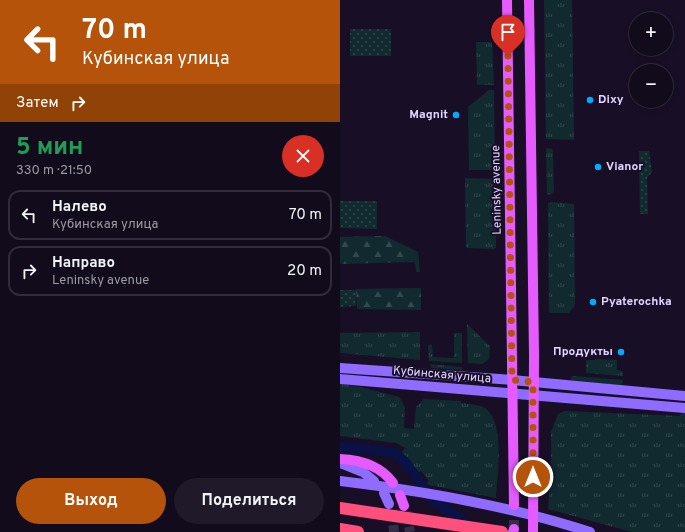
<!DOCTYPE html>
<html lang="ru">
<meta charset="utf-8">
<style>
:root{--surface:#120b1c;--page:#1f1929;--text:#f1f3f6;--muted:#9c9ba3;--line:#312b3b;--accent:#b45309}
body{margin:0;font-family:Overpass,sans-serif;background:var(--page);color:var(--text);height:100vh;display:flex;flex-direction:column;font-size:15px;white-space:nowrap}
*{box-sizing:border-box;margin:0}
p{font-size:13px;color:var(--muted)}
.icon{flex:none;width:22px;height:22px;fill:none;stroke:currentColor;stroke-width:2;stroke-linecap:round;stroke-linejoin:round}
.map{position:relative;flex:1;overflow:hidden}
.side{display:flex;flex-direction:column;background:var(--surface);width:340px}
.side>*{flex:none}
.top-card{background:#b45309;color:#fff;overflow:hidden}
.buttons{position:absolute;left:289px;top:12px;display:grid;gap:8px}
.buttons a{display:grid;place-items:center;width:44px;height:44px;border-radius:50%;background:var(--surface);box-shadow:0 2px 6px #0003,0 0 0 1px var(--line);font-size:20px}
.pin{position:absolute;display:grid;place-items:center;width:34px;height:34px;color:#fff;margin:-41px -17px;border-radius:50% 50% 50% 0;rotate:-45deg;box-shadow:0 0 4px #0007}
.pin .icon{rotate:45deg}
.me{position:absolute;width:44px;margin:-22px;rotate:0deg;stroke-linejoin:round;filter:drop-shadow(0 0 3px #0008)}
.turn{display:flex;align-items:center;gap:14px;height:84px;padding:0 16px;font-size:18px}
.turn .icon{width:52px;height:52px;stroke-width:2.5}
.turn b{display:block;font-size:28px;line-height:34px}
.then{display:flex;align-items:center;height:38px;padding:0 16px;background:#0003;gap:8px;font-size:15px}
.round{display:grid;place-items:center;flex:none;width:42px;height:42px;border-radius:21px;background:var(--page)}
.head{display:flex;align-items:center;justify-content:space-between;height:68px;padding:0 16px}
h1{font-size:24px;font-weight:700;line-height:30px;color:#1e9e55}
.button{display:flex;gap:8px;margin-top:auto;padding:8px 16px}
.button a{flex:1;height:46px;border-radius:24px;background:var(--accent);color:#fff;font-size:16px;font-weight:700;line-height:46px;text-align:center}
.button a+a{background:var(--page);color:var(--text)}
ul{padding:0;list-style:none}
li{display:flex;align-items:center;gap:12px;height:50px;margin:0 8px 6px;padding:0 8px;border:2px solid var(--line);border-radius:12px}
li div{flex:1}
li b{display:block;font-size:15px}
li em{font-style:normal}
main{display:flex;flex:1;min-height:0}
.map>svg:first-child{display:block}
.grass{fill:url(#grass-tufts)}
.forest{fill:url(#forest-firs)}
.park{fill:url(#park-dots)}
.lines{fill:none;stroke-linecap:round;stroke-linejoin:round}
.canal{stroke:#091145;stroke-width:10}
.secondary-tunnel{stroke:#362d47;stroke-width:10;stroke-dasharray:10 5;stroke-linecap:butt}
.primary-tunnel{stroke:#362d47;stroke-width:10;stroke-dasharray:10 5;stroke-linecap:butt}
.secondary{stroke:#906bff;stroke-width:10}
.primary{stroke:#e65bff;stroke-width:10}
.highway{stroke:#ff4f7c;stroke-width:12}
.route{stroke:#b45309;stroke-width:7;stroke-dasharray:0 12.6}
.poi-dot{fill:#00acff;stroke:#180f26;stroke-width:1.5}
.labels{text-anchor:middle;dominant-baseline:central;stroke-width:4;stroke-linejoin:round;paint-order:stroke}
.poi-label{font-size:12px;font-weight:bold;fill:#e2d4ff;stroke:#180f26;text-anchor:start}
.street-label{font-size:12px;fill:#e2d4ff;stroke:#180f26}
</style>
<main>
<section class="side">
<div class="top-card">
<div class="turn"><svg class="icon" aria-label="left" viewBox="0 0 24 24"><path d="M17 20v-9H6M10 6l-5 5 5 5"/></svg><div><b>70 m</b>Кубинская улица</div></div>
<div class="then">Затем<svg class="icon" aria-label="right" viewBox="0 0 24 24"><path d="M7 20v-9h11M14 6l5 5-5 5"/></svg></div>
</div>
<div class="head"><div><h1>5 мин</h1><p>330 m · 21:50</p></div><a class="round" style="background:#d93025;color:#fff"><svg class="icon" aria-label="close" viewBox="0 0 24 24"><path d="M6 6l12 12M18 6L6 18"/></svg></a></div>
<ul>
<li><svg class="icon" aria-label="left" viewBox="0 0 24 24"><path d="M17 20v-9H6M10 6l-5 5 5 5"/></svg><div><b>Налево</b><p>Кубинская улица</p></div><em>70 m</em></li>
<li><svg class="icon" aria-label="right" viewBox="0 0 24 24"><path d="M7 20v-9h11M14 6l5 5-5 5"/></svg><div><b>Направо</b><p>Leninsky avenue</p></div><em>20 m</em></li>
</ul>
<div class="button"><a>Выход</a><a>Поделиться</a></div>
</section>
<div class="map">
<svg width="345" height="532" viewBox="0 0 345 532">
<defs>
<pattern id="grass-tufts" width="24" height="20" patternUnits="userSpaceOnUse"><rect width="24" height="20" fill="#112a30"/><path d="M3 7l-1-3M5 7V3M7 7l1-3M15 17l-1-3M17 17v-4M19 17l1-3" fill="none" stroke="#33484f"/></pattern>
<pattern id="forest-firs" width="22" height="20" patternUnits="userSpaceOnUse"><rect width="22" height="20" fill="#112a30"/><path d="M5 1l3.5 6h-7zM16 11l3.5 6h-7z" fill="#33484f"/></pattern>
<pattern id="park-dots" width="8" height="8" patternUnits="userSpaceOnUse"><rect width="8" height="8" fill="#112a30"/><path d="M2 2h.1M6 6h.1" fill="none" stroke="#33484f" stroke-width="1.8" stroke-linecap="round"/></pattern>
</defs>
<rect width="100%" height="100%" fill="#180f26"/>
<!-- grass -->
<g class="grass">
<polygon points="204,0 232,0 234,140 206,139"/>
<polygon points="136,42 152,42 154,85 137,85"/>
<polygon points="149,90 154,90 155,170 129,170 128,107"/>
<polygon points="206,148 212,149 213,153 214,191 210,195 207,194"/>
<polygon points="125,178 156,179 156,247 155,249 126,248"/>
<polygon points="212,202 234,204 235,305 229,313 209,313 208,203"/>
<polygon points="127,324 150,346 149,359 142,364 128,363"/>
<polygon points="80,332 80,360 0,353 0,333"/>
<polygon points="114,333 122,333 122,363 89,361 88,346 90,344 92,345 93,357 114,358"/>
<polygon points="255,359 277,360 277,370 283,371 283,376 246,373 246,360 255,360"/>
<polygon points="89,364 122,367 122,370 92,368"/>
<polygon points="234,376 283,380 283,382 281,385 231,380 231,377"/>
<path d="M0,384l21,3 38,10 6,10 -1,21 10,1 2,-22 8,-8 37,2v2c8,1 17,1 24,5 21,15 12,67 11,90l-67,-13 -2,-3 2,-1 -8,-10 -2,1 -18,-19 4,-5 -9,-5 -56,-7z"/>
<polygon points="225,411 340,416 341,412 345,413 345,532 292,532 208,509 211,471 211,432 218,414"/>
</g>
<!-- forest -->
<g class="forest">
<polygon points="45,236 78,252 80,272 76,272 75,262 0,264 0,237"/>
<polygon points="81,288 81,310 17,309 16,289"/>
</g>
<!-- park -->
<g class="park">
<rect x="10" y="29" width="41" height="27"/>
<polygon points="299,151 309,151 312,172 307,178 308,214 300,214"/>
<polygon points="0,201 37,201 37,229 0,228"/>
<polygon points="0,290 16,290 16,306 0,307"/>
</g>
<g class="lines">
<!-- canal -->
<polyline class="canal" points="0,446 55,453 66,463 90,498 132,527"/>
<!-- secondary-tunnel -->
<polyline class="secondary-tunnel" points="52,510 54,532"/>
<!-- primary-tunnel -->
<g class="primary-tunnel">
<polyline points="174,505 174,529"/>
<polyline points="66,512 70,532"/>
</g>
<!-- secondary -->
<g class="secondary">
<polyline points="0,368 172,380 345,396"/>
<polyline points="0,379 345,408"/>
<polyline points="0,463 23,472 34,481"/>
<path d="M0,481c84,10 170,25 250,51"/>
<polyline points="44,493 49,504"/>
</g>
<!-- primary -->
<g class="primary">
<polyline points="167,0 174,505"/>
<polyline points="189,0 194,355 193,532"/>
<path d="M0,459c21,1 41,7 53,24"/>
<polyline points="60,495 64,506"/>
<polyline points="173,532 174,529"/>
</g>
<!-- highway -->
<g class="highway">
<polyline points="0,508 162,532"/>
<polyline points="0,529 18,532"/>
</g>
</g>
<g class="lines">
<!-- route -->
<polyline class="route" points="168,56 172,380 193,382 193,477"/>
</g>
<!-- markers -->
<g class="poi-dot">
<circle cx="250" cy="100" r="4"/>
<circle cx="116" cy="115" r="4"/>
<circle cx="258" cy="167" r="4"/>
<circle cx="253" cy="302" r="4"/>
<circle cx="281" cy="352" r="4"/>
</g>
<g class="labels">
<!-- poi labels -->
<g class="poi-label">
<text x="258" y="100">Dixy</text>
<text x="108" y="115" text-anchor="end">Magnit</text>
<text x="266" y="167">Vianor</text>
<text x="261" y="302">Pyaterochka</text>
<text x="273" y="352" text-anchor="end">Продукты</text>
</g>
<!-- street labels -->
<g class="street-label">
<text transform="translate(157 190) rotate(-91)">Leninsky avenue</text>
<text transform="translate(102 375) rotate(5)">Кубинская улица</text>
</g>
</g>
</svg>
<div class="buttons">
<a>+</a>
<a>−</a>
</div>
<div class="pin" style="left:168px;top:56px;background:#d93025"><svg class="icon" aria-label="arrive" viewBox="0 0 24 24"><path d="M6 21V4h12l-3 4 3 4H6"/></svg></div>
<svg class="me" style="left:193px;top:477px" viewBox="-20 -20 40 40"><circle r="17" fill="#b45309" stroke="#fff" stroke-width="3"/><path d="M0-11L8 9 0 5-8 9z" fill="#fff"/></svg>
</div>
</main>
